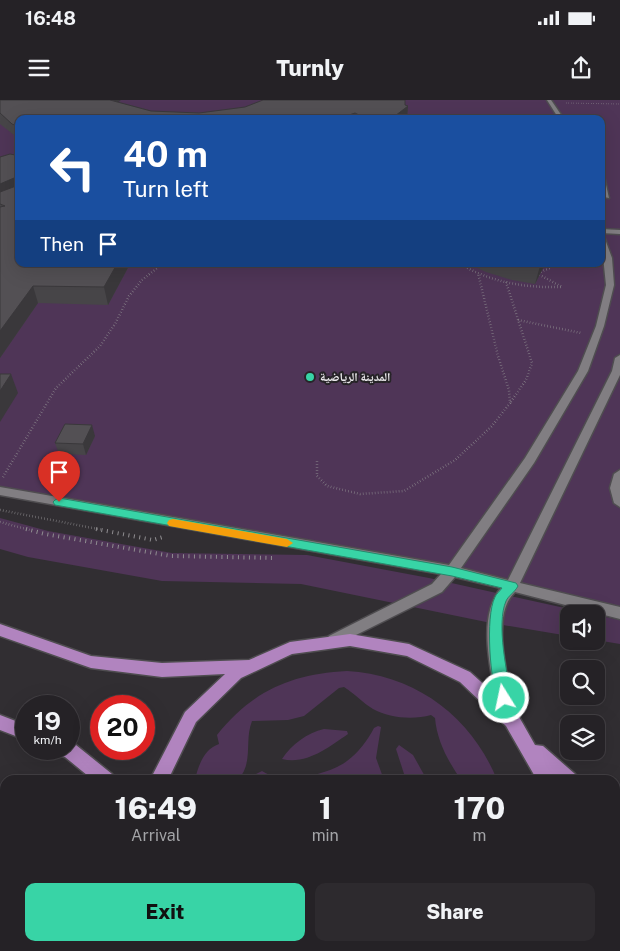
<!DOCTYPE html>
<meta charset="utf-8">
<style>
:root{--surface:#252226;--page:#2d2a2e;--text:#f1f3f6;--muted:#a3a4a7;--line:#423f43;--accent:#38d4a6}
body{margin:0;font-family:"Public Sans","Noto Naskh Arabic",sans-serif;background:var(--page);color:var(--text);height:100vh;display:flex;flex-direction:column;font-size:19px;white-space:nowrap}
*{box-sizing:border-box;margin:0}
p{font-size:16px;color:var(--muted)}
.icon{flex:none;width:28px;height:28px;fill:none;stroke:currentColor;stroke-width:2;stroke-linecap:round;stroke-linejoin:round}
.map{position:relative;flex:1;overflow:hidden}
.side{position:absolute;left:0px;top:675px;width:620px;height:176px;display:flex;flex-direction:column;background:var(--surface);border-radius:15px 15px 0 0;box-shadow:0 5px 20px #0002,0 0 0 1px var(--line)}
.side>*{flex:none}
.banner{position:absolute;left:15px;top:15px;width:590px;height:152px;border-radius:10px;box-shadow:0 5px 20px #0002,0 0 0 1px var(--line);background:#1a4fa0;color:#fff;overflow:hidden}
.buttons{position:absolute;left:560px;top:505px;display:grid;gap:10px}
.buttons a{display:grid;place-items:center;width:45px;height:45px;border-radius:10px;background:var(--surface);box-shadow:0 5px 20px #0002,0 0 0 1px var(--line);font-size:25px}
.speed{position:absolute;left:15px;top:595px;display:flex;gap:10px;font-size:25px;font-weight:700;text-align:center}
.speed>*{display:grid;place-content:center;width:65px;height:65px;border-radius:50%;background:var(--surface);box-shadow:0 5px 20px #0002,0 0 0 1px var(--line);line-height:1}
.speed small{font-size:12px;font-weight:400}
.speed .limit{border:8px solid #d22;background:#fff;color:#111}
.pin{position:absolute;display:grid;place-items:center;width:42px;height:42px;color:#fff;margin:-51px -21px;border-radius:50% 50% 50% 0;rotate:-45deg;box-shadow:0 0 5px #0007}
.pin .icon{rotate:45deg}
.me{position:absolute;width:55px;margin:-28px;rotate:350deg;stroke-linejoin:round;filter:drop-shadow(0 0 4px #0008)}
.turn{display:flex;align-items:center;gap:18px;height:105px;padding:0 25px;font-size:22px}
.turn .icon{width:65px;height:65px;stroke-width:2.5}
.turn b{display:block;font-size:35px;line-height:42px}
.then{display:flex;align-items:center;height:48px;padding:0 25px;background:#0003;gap:10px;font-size:19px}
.eta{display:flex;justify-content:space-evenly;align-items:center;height:85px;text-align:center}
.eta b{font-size:30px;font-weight:800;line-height:35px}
.primary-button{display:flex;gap:10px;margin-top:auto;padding:10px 25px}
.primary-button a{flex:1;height:58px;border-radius:10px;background:var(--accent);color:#111;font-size:20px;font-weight:800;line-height:58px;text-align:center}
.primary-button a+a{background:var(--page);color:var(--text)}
.status{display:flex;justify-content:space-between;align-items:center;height:35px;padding:0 25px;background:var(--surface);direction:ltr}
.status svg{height:14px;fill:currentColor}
header{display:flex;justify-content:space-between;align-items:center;height:65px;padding:0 25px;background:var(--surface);font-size:22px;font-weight:800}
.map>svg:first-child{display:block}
.green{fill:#4f3557}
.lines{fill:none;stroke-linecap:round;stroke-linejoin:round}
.minor-casing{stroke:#4f4d50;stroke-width:3}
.major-casing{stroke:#4f4d50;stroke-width:3}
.path-far4{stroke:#908e91;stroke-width:1;stroke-dasharray:0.5 2;stroke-linecap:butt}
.path-far3{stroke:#908e91;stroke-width:2;stroke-dasharray:0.5 2;stroke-linecap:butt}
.path-far2{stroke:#908e91;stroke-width:2.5;stroke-dasharray:0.5 2.5;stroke-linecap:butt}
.path-far1{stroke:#908e91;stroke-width:4;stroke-dasharray:1 4.5;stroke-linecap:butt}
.path{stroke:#908e91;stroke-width:4.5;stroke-dasharray:2 5.5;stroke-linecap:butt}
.minor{fill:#817e82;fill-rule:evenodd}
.major{fill:#b184bf;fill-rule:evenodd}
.wall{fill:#474548}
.shaded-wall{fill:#3a383b}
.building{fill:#535054;stroke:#3a383b}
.route{fill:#38d4a6;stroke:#248a6c}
.slow{fill:#f59e0b}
.poi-dot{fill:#38d4a6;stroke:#272428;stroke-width:2}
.labels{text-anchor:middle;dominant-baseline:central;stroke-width:4;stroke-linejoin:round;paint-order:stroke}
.far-poi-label{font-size:12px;font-weight:bold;fill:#eae8eb;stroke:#272428;text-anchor:start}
</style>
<div class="status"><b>16:48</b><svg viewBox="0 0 49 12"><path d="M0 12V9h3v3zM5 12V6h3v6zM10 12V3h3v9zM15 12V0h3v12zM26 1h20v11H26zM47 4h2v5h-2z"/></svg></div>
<header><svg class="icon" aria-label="menu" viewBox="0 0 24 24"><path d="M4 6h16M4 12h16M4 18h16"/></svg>Turnly<svg class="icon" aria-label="share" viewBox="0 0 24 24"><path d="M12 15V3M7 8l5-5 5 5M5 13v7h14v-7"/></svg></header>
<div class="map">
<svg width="620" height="851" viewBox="0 0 620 851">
<rect width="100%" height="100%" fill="#312e32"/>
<!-- green -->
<g class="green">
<polygon points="0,0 620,0 620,513 452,471 0,391 0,103 19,164 601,164 601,19 19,19 19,65 0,58"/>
<polygon points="0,418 48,431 172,453 307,455 429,478 592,514 569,514 569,536 491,523 301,484 162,481 28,457 0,449"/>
<polygon points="596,515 620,520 620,544 596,540"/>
<path d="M347,571c69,4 125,46 150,109h-36c-13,-19 -24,-39 -26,-62l-4,-3c-18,5 -42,3 -58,-6 -10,-6 -19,-16 -29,-22l-5,1 -35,28 -16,4 -36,1c-8,20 2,41 -14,59h-43c3,-14 9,-31 24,-36l-2,-9c35,-44 74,-61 130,-64z"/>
<path d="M378,626l3,1 -5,31 8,22h-125l-3,-6 6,-3c5,3 11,6 18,7 17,3 53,-6 67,-17 11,-8 21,-21 27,-33z"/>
<path d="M324,629l23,2 1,3c-19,13 -41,31 -66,25 10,-15 25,-26 42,-30z"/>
<polygon points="399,645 413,655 427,680 406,680 396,649"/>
<polygon points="234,846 327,846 332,851 239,851"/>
<polygon points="380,846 473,846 470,851 377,851"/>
</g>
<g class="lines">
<!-- minor casing -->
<g class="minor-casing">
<g id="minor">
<polygon points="547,0 551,0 564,19 559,19"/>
<polygon points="601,74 604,76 609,98 604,97"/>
<polygon points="601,129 620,130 620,134 601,133"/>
<path d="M601,137l4,2 7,19 2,27 -10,41 -16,45 -54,92 -73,105 47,12 104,-209 3,-13 5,-3v20l-100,208 100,24v12l-105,-27c-26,25 -6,90 0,122l-2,5 -6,2 -6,-2 -2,-5c-6,-34 -24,-97 2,-126l-46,-11 -13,15 -108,54 -5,-2 -2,-4 2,-4 103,-52 9,-10 -441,-79v-8l449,78 76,-107 53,-87 18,-45 10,-41z"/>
<polygon points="620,370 620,407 614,403 610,388 614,374"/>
<polygon points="133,846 153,846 152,851 132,851"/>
</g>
</g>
<!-- major casing -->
<g class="major-casing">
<g id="major">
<polygon points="0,524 91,556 162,563 249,560 290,542 350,534 409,544 470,572 518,615 535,645 543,646 575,674 578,680 556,680 553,677 555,680 537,680 506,626 460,582 407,556 350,546 292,554 241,578 196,622 168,680 150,680 185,612 225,574 162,577 91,568 0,536"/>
<polygon points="0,615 26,625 26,640 0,630"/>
<polygon points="69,643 76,645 112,674 115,680 93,680 65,657 58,655 56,649 69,649"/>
<polygon points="615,692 620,694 620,712 615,710"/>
<polygon points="620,765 620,783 615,785 615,767"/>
<polygon points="168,846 189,846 191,851 170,851"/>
<polygon points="533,846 553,846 551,851 531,851"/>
</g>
</g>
<!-- path-far4 -->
<polyline class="path-far4" points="566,3 620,4"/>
<!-- path-far3 -->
<g class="path-far3">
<polyline points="461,164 464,166"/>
<polyline points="159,166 162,164"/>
<polyline points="551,166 553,164"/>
</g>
<!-- path-far2 -->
<g class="path-far2">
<path d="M462,165c31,18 65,23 100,22l-24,-13"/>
<polyline points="538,173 550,168 552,165"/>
<polyline points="506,182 532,263 526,280 510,303"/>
<polyline points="518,220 581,233"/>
<polyline points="317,361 317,376 327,386 360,394 404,391 455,360 492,326 510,303 509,290 498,256 478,173"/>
<polyline points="3,377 56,288 100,246 115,224 129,196 142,180 161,165"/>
<polyline points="0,410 103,430"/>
<polyline points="0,422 30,430"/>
</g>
<!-- path-far1 -->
<g class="path-far1">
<polyline points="26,429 45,434 171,456 276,458"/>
<polyline points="96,429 153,440 163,437"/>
</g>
<!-- path -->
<polyline class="path" points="0,807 5,804"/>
<!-- minor -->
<use href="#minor" class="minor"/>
<!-- major -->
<use href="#major" class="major"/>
</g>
<!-- wall -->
<g class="wall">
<polygon points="0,0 121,0 118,2 151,11 199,13 405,5 408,6 407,19 19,19 19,39 0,24"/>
<polygon points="15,55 19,164 130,164 108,205 38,203 0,258 0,57"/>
<polygon points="471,164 545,164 535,184 512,180 486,172 475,167"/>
<polygon points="95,336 86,355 59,354 55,343"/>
</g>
<!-- shaded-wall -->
<g class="shaded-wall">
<polygon points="105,0 121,0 107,11"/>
<polygon points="408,6 407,19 391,19"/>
<polygon points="355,13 355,19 337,19"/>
<polygon points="14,78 18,93 0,101 0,84"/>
<polygon points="117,164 130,164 108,205 104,187"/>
<polygon points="541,164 545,164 535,184 540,166"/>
<polygon points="33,186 38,203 0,258 0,231"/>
<polygon points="11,274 18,293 0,322 0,291"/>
<polygon points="92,325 95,336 86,355 83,344"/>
</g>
<!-- building -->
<g class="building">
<polygon points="0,0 110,0 151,11 199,13 245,7 263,0 405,0 405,5 408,6 391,19 367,19 355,13 337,19 19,19 19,27 12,24 0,13"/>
<polygon points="17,51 19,51 19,164 117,164 104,187 33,186 0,231 0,107 5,106 0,104 0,92 16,86 16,80 14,78 0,84 0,57 10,54 15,55"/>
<polygon points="523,164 541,164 540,166"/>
<polygon points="0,274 11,274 0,291"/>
<polygon points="65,324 92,325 83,344 55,343"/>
</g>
<!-- route -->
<path class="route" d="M59,398l393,69 64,16 2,3c-3,6 -10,10 -12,15 -10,23 1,73 6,97l-2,5 -6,2 -5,-2c-9,-20 -14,-86 -4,-106 1,-3 5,-6 7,-9l-50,-12 -397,-71 -2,-3 2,-2z"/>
<!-- slow -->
<polygon class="slow" points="173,419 287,439 293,443 287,447 169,426 167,423 169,420"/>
<!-- markers -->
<circle class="poi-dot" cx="310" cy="277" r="5"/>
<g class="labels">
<!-- far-poi labels -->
<g class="far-poi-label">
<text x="320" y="277">المدينة الرياضية</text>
</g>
</g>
</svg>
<div class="buttons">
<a><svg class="icon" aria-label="sound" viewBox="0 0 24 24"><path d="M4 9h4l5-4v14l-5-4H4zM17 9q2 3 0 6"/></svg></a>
<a><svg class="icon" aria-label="search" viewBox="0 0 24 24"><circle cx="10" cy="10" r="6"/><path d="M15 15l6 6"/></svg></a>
<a><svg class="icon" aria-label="layers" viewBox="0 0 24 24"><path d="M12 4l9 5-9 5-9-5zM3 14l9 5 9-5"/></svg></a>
</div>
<div class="speed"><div>19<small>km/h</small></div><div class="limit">20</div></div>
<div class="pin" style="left:59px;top:402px;background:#d93025"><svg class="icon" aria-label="arrive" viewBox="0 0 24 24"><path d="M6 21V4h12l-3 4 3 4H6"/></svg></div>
<svg class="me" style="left:504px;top:598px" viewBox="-20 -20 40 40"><circle r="17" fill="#38d4a6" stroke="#fff" stroke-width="3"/><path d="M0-11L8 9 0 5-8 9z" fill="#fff"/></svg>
<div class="banner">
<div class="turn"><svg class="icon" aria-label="left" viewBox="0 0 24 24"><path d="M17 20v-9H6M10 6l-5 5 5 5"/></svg><div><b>40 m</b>Turn left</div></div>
<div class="then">Then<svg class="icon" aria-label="arrive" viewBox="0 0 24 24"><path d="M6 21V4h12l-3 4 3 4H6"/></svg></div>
</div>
<section class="side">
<div class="eta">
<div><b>16:49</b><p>Arrival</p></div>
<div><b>1</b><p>min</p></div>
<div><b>170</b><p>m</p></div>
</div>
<div class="primary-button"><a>Exit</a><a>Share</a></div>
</section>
</div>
